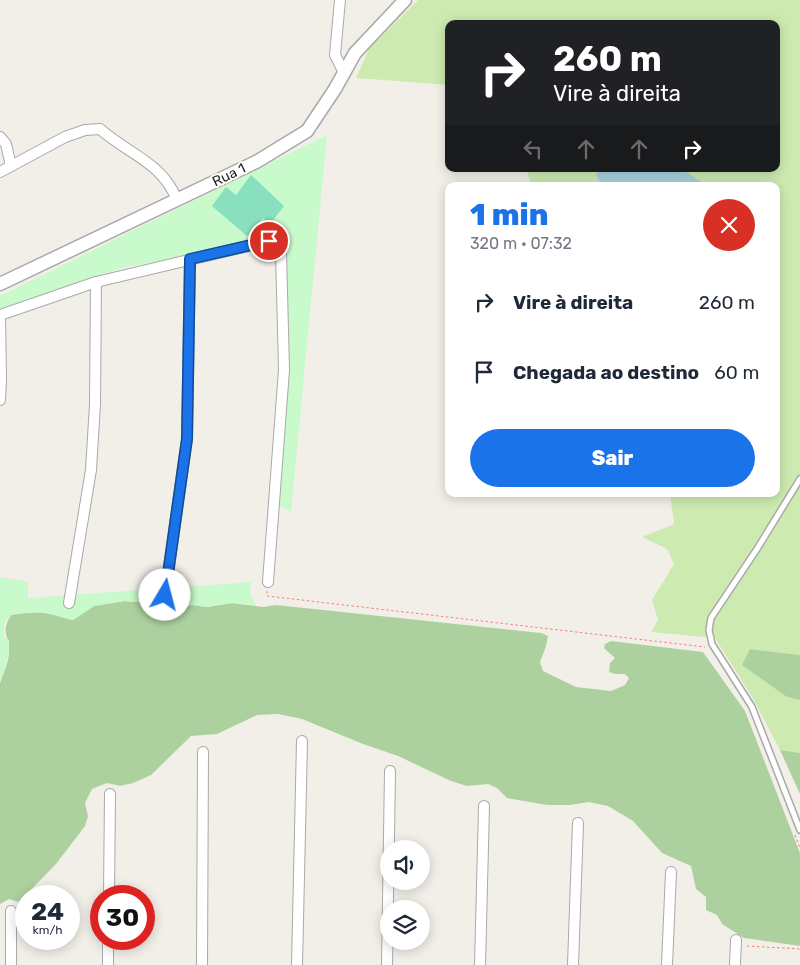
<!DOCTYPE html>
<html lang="pt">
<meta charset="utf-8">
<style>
:root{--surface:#fff;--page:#f2f2f3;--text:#1f2937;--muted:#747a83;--accent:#1a73e8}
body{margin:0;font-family:Rubik,sans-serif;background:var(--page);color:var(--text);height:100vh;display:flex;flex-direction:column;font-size:19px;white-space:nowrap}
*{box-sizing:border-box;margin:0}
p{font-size:16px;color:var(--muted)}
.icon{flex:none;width:28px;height:28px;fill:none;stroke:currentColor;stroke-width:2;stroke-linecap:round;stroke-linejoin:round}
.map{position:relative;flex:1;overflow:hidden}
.panel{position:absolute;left:445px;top:182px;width:335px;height:315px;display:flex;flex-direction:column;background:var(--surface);border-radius:10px;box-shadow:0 2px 12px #0003}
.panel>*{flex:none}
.banner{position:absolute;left:445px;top:20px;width:335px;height:152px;border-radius:10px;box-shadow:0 2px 12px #0003;background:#202124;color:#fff;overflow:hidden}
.tools{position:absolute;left:380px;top:840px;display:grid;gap:10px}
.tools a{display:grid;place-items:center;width:50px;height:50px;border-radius:50%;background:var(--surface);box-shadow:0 2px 12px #0003;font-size:25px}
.speed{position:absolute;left:15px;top:885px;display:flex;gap:10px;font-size:25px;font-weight:700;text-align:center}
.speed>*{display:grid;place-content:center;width:65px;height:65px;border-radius:50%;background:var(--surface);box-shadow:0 2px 12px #0003;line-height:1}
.speed small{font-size:12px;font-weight:400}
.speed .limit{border:8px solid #d22;background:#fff;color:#111}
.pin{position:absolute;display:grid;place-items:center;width:42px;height:42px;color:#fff;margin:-21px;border:2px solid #fff;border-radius:50%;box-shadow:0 1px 5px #0007}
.me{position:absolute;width:55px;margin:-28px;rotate:8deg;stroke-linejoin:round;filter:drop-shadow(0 0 4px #0008)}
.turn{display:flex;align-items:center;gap:18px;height:105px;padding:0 25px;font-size:22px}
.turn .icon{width:65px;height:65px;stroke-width:2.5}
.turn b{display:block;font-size:35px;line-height:42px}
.lanes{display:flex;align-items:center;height:48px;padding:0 25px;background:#0003;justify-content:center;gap:25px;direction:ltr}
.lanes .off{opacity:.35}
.round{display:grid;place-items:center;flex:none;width:52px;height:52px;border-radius:26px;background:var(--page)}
.head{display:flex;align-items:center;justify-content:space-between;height:85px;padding:0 25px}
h1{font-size:30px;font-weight:800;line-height:38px;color:var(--accent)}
.cta{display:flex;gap:10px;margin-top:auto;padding:10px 25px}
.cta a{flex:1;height:58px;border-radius:30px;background:var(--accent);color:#fff;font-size:20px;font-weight:800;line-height:58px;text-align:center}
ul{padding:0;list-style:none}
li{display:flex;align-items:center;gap:15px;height:70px;padding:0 25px}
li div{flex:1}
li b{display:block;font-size:19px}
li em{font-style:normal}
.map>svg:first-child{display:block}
.grass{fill:#cdebb0}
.forest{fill:#add19e}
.park{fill:#c8facc}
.pitch{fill:#88e0be}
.water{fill:#aad3df}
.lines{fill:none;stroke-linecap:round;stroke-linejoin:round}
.service-casing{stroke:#a9a9a9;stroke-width:8}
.minor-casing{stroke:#a9a9a9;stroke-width:12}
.tertiary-casing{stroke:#a9a9a9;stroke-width:15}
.path{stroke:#fa8072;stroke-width:1;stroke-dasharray:2.5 2.5;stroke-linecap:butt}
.service{stroke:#fff;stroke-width:5}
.minor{stroke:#fff;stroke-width:10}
.tertiary{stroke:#fff;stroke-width:12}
.route-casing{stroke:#114b97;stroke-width:12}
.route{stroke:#1a73e8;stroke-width:9}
.labels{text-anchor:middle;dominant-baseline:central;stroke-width:4;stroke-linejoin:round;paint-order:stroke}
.street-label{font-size:14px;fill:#222;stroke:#fff}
</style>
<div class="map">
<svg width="800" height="965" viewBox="0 0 800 965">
<rect width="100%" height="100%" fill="#f2efe9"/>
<!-- grass -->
<polygon class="grass" points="418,0 800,0 800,655 750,649 787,697 800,700 800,753 780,750 752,697 715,638 651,632 658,620 652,600 674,564 667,549 642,537 674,524 670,494 776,494 776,186 531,186 527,169 776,169 776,24 449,24 449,85 356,78 369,49"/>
<!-- forest -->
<g class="forest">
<path d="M124,601l28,2 9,7 11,2 9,-5 11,-2 15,2 25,-4 31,4 13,-2 265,28 7,3 -2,10 -6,16 3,9 33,16 35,4 14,-6 4,-7 -4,-4h-9l-7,-2 1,-9 5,-5 -11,-10 1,-4 6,-3 92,11 42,59 55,142v93l-56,-8 -22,-14 -5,-9 -11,-5v-13l-10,-8 -5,-23 -29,-13 -29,-32 -25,-15 -19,-4 -19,3h-23l-40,-7 -10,-10 -9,-4 -21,2 -16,-5 -53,-25 -35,-12 -61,-25 -24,-5 -21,1 -40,19 -26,2 -40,39 -18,8 -13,3 -13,-3 -15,6 -7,14 3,13 -3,10 -29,38 -37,38 -10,-3 -9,5v-221c3,-9 9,-21 9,-31 0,-19 -9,-18 2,-37 12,-2 27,-4 39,-1 8,2 15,4 23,6l21,-14z"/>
<polygon points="750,649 800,655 800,700 787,697 742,665"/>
<polygon points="780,750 800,753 800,794"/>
</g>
<!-- park -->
<g class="park">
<polygon points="327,135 291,512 274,502 283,323 281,252 269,241 121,268 0,311 0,296"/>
<path d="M0,577l28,5v16l223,-16c-2,10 0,16 5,24l-24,-3 -25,4 -15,-2 -11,2 -9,5 -11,-2 -9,-7 -28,-2 -30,5 -21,14c-8,-2 -15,-4 -23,-6 -12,-3 -26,-1 -39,1l-7,8v13l5,4v15l-9,28z"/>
</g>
<!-- pitch -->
<polygon class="pitch" points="251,175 284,206 270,224 263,218 247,236 212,206 226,187 236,195"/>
<!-- water -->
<polygon class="water" points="598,169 682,169 703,183 706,186 603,186 596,176"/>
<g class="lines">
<!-- service casing -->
<g class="service-casing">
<polyline id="service" points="800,479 757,549 711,618 709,630 712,644 752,707 800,830"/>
</g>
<!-- minor casing -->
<g class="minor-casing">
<g id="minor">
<polyline points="340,0 335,55 344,73"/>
<polyline points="0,137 6,144 11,166"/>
<path d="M0,172l65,-35 20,-7 15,-1c28,25 62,33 77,71"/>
<polyline points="0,400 1,379 0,315 96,282 269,241 277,244 281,252 284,370 268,582"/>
<polyline points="165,595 187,439 190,259"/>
<polyline points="69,603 91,470 95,404 96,282"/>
<polyline points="109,896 110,794"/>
<polyline points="11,965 11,911"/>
<polyline points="108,965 108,939"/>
<polyline points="202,965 203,752"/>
<polyline points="297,965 302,741"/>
<polyline points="387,965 390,771"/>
<polyline points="480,965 484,806"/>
<polyline points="573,965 578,823"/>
<polyline points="667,965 671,872"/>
<polyline points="735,965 736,940"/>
</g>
</g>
<!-- tertiary casing -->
<g class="tertiary-casing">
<polyline id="tertiary" points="0,284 256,162 307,131 335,89 355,53 405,0"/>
</g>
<!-- path -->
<g class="path">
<polyline points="267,591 267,596 705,647"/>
<polyline points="795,835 800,848"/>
<polyline points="747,946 800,949"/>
</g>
<!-- service -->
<use href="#service" class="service"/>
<!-- minor -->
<use href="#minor" class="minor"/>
<!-- tertiary -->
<use href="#tertiary" class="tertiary"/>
</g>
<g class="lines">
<!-- route casing -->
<g class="route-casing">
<polyline id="route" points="165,595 187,439 190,259 269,241"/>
</g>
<!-- route -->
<use href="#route" class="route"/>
</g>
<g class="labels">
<!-- street labels -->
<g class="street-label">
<text transform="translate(229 175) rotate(-26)">Rua 1</text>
</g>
</g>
</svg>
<div class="tools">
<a><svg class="icon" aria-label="sound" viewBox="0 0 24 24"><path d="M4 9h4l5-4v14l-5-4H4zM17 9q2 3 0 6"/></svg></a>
<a><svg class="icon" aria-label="layers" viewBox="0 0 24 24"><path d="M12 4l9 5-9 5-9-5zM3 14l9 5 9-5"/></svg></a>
</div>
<div class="speed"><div>24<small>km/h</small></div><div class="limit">30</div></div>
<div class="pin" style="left:269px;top:241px;background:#d93025"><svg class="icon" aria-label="arrive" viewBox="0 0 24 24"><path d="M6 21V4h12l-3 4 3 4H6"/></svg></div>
<svg class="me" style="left:165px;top:595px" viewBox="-20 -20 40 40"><circle r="19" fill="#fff"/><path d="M0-13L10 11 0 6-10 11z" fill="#1a73e8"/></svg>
<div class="banner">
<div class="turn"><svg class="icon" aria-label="right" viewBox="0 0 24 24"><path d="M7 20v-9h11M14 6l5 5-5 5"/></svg><div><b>260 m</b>Vire à direita</div></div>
<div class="lanes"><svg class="icon off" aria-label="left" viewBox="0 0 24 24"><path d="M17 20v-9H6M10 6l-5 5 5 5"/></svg><svg class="icon off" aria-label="ahead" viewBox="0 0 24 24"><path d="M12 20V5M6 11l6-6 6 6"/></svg><svg class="icon off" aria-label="ahead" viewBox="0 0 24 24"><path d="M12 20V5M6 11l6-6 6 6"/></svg><svg class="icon" aria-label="right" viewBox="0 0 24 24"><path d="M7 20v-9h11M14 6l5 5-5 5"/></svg></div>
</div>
<section class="panel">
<div class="head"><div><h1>1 min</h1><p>320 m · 07:32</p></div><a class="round" style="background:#d93025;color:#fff"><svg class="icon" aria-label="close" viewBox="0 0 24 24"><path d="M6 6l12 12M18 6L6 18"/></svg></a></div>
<ul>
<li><svg class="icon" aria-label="right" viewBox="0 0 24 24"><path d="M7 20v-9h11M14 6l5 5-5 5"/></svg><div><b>Vire à direita</b></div><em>260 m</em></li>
<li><svg class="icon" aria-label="arrive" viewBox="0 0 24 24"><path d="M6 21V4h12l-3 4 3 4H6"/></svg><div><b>Chegada ao destino</b></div><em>60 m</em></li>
</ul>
<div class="cta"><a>Sair</a></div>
</section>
</div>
